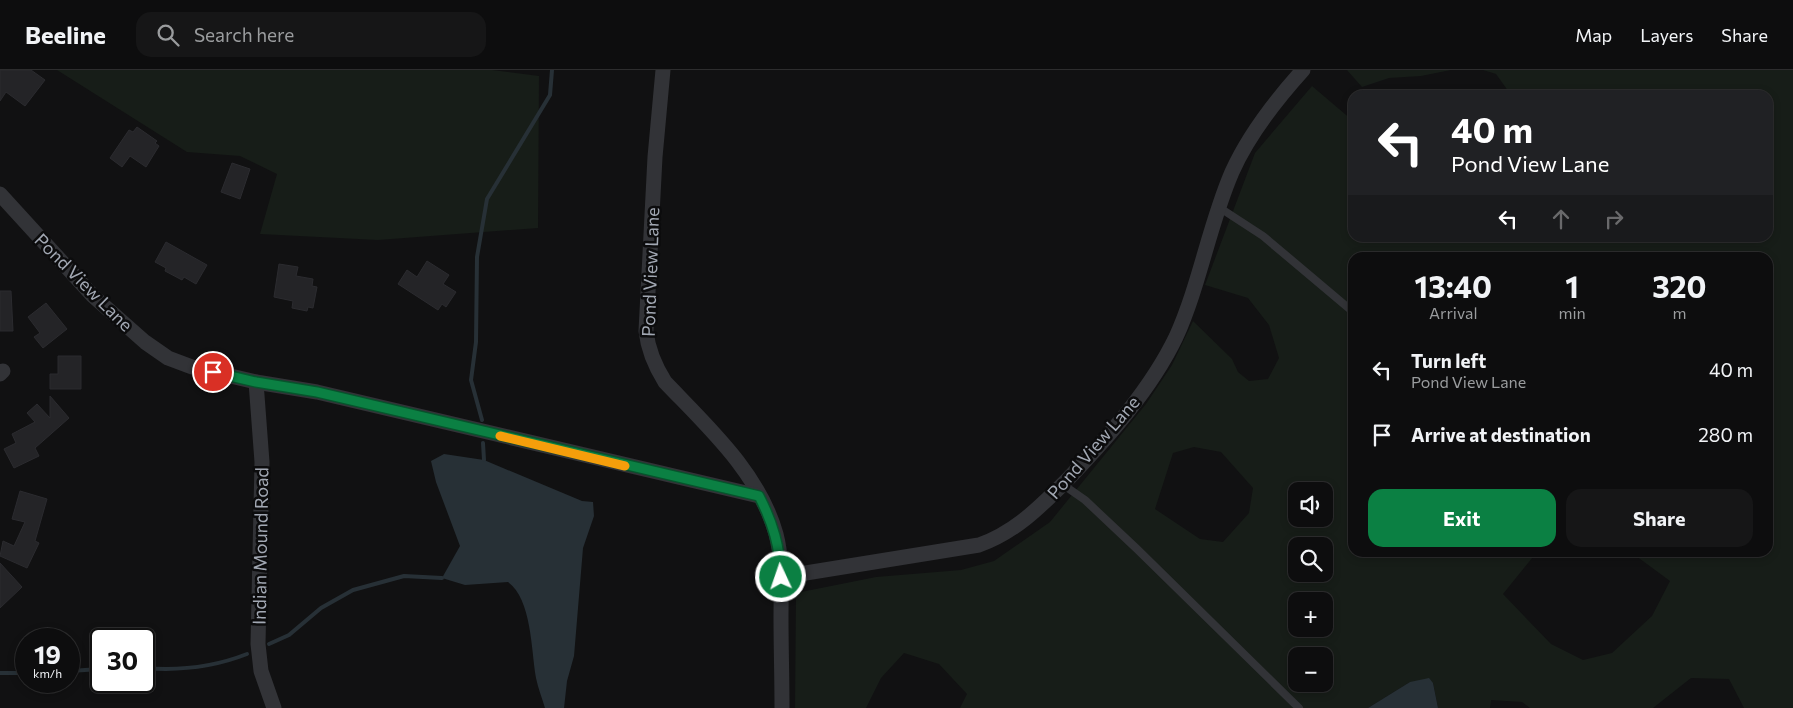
<!DOCTYPE html>
<meta charset="utf-8">
<style>
:root{--surface:#0d0d0e;--page:#161617;--text:#f1f3f6;--muted:#9a9c9e;--line:#2d2d2e;--accent:#0b8043}
body{margin:0;font-family:Commissioner,sans-serif;background:var(--page);color:var(--text);height:100vh;display:flex;flex-direction:column;font-size:19px;white-space:nowrap}
*{box-sizing:border-box;margin:0}
p{font-size:16px;color:var(--muted)}
.icon{flex:none;width:28px;height:28px;fill:none;stroke:currentColor;stroke-width:2;stroke-linecap:round;stroke-linejoin:round}
.map{position:relative;flex:1;overflow:hidden}
.drawer{position:absolute;left:1348px;top:182px;width:425px;height:305px;display:flex;flex-direction:column;background:var(--surface);border-radius:15px;box-shadow:0 2px 8px #0003,0 0 0 1px var(--line)}
.drawer>*{flex:none}
.top-card{position:absolute;left:1348px;top:20px;width:425px;height:152px;border-radius:15px;box-shadow:0 2px 8px #0003,0 0 0 1px var(--line);background:#202124;color:#fff;overflow:hidden}
.controls{position:absolute;left:1288px;top:412px;display:grid;gap:10px}
.controls a{display:grid;place-items:center;width:45px;height:45px;border-radius:10px;background:var(--surface);box-shadow:0 2px 8px #0003,0 0 0 1px var(--line);font-size:25px}
.speed{position:absolute;left:15px;top:558px;display:flex;gap:10px;font-size:25px;font-weight:700;text-align:center}
.speed>*{display:grid;place-content:center;width:65px;height:65px;border-radius:50%;background:var(--surface);box-shadow:0 2px 8px #0003,0 0 0 1px var(--line);line-height:1}
.speed small{font-size:12px;font-weight:400}
.speed .limit{border:2px solid #111;border-radius:8px;background:#fff;color:#111}
.pin{position:absolute;display:grid;place-items:center;width:42px;height:42px;color:#fff;margin:-21px;border:2px solid #fff;border-radius:50%;box-shadow:0 1px 5px #0007}
.me{position:absolute;width:55px;margin:-28px;rotate:357deg;stroke-linejoin:round;filter:drop-shadow(0 0 4px #0008)}
.turn{display:flex;align-items:center;gap:18px;height:105px;padding:0 20px;font-size:22px}
.turn .icon{width:65px;height:65px;stroke-width:2.5}
.turn b{display:block;font-size:35px;line-height:42px}
.lanes{display:flex;align-items:center;height:48px;padding:0 20px;background:#0003;justify-content:center;gap:25px;direction:ltr}
.lanes .off{opacity:.35}
.eta{display:flex;justify-content:space-evenly;align-items:center;height:85px;text-align:center}
.eta b{font-size:30px;font-weight:700;line-height:35px}
.action{display:flex;gap:10px;margin-top:auto;padding:10px 20px}
.action a{flex:1;height:58px;border-radius:15px;background:var(--accent);color:#fff;font-size:20px;font-weight:700;line-height:58px;text-align:center}
.action a+a{background:var(--page);color:var(--text)}
ul{padding:0;list-style:none}
li{display:flex;align-items:center;gap:15px;height:65px;padding:0 20px}
li div{flex:1}
li b{display:block;font-size:19px}
li em{font-style:normal}
header{display:flex;align-items:center;gap:30px;box-sizing:border-box;height:70px;padding:0 25px;background:var(--surface);border-bottom:1px solid var(--line)}
header strong{font-size:24px}
nav{display:flex;gap:28px;margin-inline-start:auto;font-size:18px}
.search{width:350px;height:45px;background:var(--page);display:flex;align-items:center;gap:12px;box-sizing:border-box;padding:0 18px;border-radius:15px;color:var(--muted);font-size:19px}
.map>svg:first-child{display:block}
.green{fill:#171d18;fill-rule:evenodd}
.water{fill:#273036}
.lines{fill:none;stroke-linecap:round;stroke-linejoin:round}
.stream{stroke:#273036;stroke-width:4}
.building{fill:#242427;stroke:#2b2b2f}
.lane{stroke:#323337;stroke-width:8}
.street{stroke:#323337;stroke-width:15}
.route-casing{stroke:#07532c;stroke-width:12}
.route{stroke:#0b8043;stroke-width:9}
.slow{stroke:#f59e0b;stroke-width:9}
.labels{text-anchor:middle;dominant-baseline:central;stroke-width:5;stroke-linejoin:round;paint-order:stroke}
.street-label{font-size:18px;fill:#a2a8b3;stroke:#0c0c0d}
</style>
<header>
<strong>Beeline</strong>
<div class="search"><svg class="icon" aria-label="search" viewBox="0 0 24 24"><circle cx="10" cy="10" r="6"/><path d="M15 15l6 6"/></svg>Search here</div>
<nav><a>Map</a><a>Layers</a><a>Share</a></nav>
</header>
<div class="map">
<svg width="1793" height="638" viewBox="0 0 1793 638">
<rect width="100%" height="100%" fill="#111112"/>
<!-- green -->
<g class="green">
<polygon points="57,0 492,0 539,6 538,158 378,170 260,164 277,104 240,86 187,82"/>
<polygon points="1347,0 1451,0 1421,6 1389,8 1362,17"/>
<path d="M1483,0h310v638h-49l-15,-29 -38,-1 -38,30h-123l-8,-6 -31,-2 -1,8h-52l-5,-25 -23,-1 -42,26h-408l7,-14 -28,-30 -35,-11 -23,25 -15,30h-71l1,-115 80,-16 85,-7 33,-9 56,-39 96,-118 26,-39 21,-44 39,38 6,13 11,9 19,-2 11,-21 -10,-33 -21,-27 -43,-13 50,-132 57,-67 40,34v118h416v-143h-257l-15,-21zM1352,188h416v294l-136,1 38,28 -18,35 -40,37 -29,7 -32,-16 -48,-50 34,-42h-185zM1194,377l27,5 32,36 -4,25 -26,29 -23,-3 -45,-30 18,-56zM1296,421h28v28h-28zM1296,476h28v28h-28zM1296,531h28v28h-28zM1296,586h28v28h-28z"/>
</g>
<!-- water -->
<g class="water">
<path d="M444,384l40,6 98,41 11,1 1,14 -11,32 -9,108 -7,25 -3,27h-19c-3,-10 -7,-20 -9,-30 -5,-29 -4,-78 -28,-96l-43,3 -23,-7 18,-32 -24,-64 -5,-21z"/>
<polygon points="1429,608 1433,613 1438,638 1368,638 1410,612"/>
</g>
<g class="lines">
<!-- stream -->
<g class="stream">
<polyline points="482,350 471,310 476,272 477,187 487,129 550,25 552,0"/>
<polyline points="483,373 484,390"/>
<polyline points="269,574 289,565 321,538 353,520 404,506 442,508"/>
<path d="M144,598c36,3 70,-1 103,-14"/>
<polyline points="69,601 101,599"/>
<polyline points="0,603 26,603"/>
</g>
</g>
<!-- building -->
<g class="building">
<polygon points="0,0 31,0 45,10 25,36 6,22 0,31"/>
<polygon points="137,57 157,71 155,73 159,76 146,97 130,86 122,97 110,88 129,60 133,62"/>
<polygon points="232,93 250,99 240,129 221,122"/>
<polygon points="166,172 207,195 196,214 184,207 182,210 165,201 166,198 155,192"/>
<polygon points="427,191 449,205 443,214 456,222 446,237 442,234 438,240 398,214 407,200 417,207"/>
<polygon points="279,194 298,197 296,206 313,209 312,216 317,217 313,238 308,237 307,241 292,238 293,231 274,227"/>
<polygon points="0,221 11,221 13,261 0,261"/>
<polygon points="46,233 67,259 43,278 34,267 40,263 28,247"/>
<polygon points="58,286 81,286 81,319 50,319 50,304 58,304"/>
<polygon points="50,326 69,348 35,378 39,386 14,398 4,379 16,373 12,364 35,352 27,343 37,334 50,348"/>
<polygon points="20,421 47,429 35,471 39,473 27,498 0,486 3,471 14,476 25,452 12,449"/>
<polygon points="0,493 22,517 0,538"/>
</g>
<g class="lines">
<!-- lane -->
<g class="lane">
<polyline points="1220,138 1263,166 1352,241"/>
<polyline points="1062,414 1085,430 1137,479 1299,638"/>
</g>
<!-- street -->
<g class="street">
<path d="M663,0l-8,87 -9,174c2,19 9,35 19,51 43,45 94,91 111,152 7,27 5,55 5,83 0,30 1,61 1,91"/>
<polyline points="0,124 93,226 145,272 168,288 192,297 256,312 317,322 759,426"/>
<polyline points="0,304 3,301"/>
<polyline points="256,312 262,392 258,574 261,601 274,638"/>
<path d="M781,507l198,-32c37,-13 63,-40 90,-67 40,-42 82,-89 107,-141 24,-53 33,-112 56,-165 17,-38 43,-71 71,-102"/>
</g>
</g>
<g class="lines">
<!-- route casing -->
<g class="route-casing">
<path id="route" d="M213,302l43,10 61,10 442,104c14,27 21,51 22,81"/>
</g>
<!-- route -->
<use href="#route" class="route"/>
<!-- slow -->
<polyline class="slow" points="500,366 625,396"/>
</g>
<g class="labels">
<!-- street labels -->
<g class="street-label">
<text transform="translate(650 202) rotate(-88)">Pond View Lane</text>
<text transform="translate(84 212) rotate(45)">Pond View Lane</text>
<text transform="translate(1093 377) rotate(-49)">Pond View Lane</text>
<text transform="translate(260 476) rotate(-89)">Indian Mound Road</text>
</g>
</g>
</svg>
<div class="controls">
<a><svg class="icon" aria-label="sound" viewBox="0 0 24 24"><path d="M4 9h4l5-4v14l-5-4H4zM17 9q2 3 0 6"/></svg></a>
<a><svg class="icon" aria-label="search" viewBox="0 0 24 24"><circle cx="10" cy="10" r="6"/><path d="M15 15l6 6"/></svg></a>
<a>+</a>
<a>−</a>
</div>
<div class="speed"><div>19<small>km/h</small></div><div class="limit">30</div></div>
<div class="pin" style="left:213px;top:302px;background:#d93025"><svg class="icon" aria-label="arrive" viewBox="0 0 24 24"><path d="M6 21V4h12l-3 4 3 4H6"/></svg></div>
<svg class="me" style="left:781px;top:507px" viewBox="-20 -20 40 40"><circle r="17" fill="#0b8043" stroke="#fff" stroke-width="3"/><path d="M0-11L8 9 0 5-8 9z" fill="#fff"/></svg>
<div class="top-card">
<div class="turn"><svg class="icon" aria-label="left" viewBox="0 0 24 24"><path d="M17 20v-9H6M10 6l-5 5 5 5"/></svg><div><b>40 m</b>Pond View Lane</div></div>
<div class="lanes"><svg class="icon" aria-label="left" viewBox="0 0 24 24"><path d="M17 20v-9H6M10 6l-5 5 5 5"/></svg><svg class="icon off" aria-label="ahead" viewBox="0 0 24 24"><path d="M12 20V5M6 11l6-6 6 6"/></svg><svg class="icon off" aria-label="right" viewBox="0 0 24 24"><path d="M7 20v-9h11M14 6l5 5-5 5"/></svg></div>
</div>
<section class="drawer">
<div class="eta">
<div><b>13:40</b><p>Arrival</p></div>
<div><b>1</b><p>min</p></div>
<div><b>320</b><p>m</p></div>
</div>
<ul>
<li><svg class="icon" aria-label="left" viewBox="0 0 24 24"><path d="M17 20v-9H6M10 6l-5 5 5 5"/></svg><div><b>Turn left</b><p>Pond View Lane</p></div><em>40 m</em></li>
<li><svg class="icon" aria-label="arrive" viewBox="0 0 24 24"><path d="M6 21V4h12l-3 4 3 4H6"/></svg><div><b>Arrive at destination</b></div><em>280 m</em></li>
</ul>
<div class="action"><a>Exit</a><a>Share</a></div>
</section>
</div>
